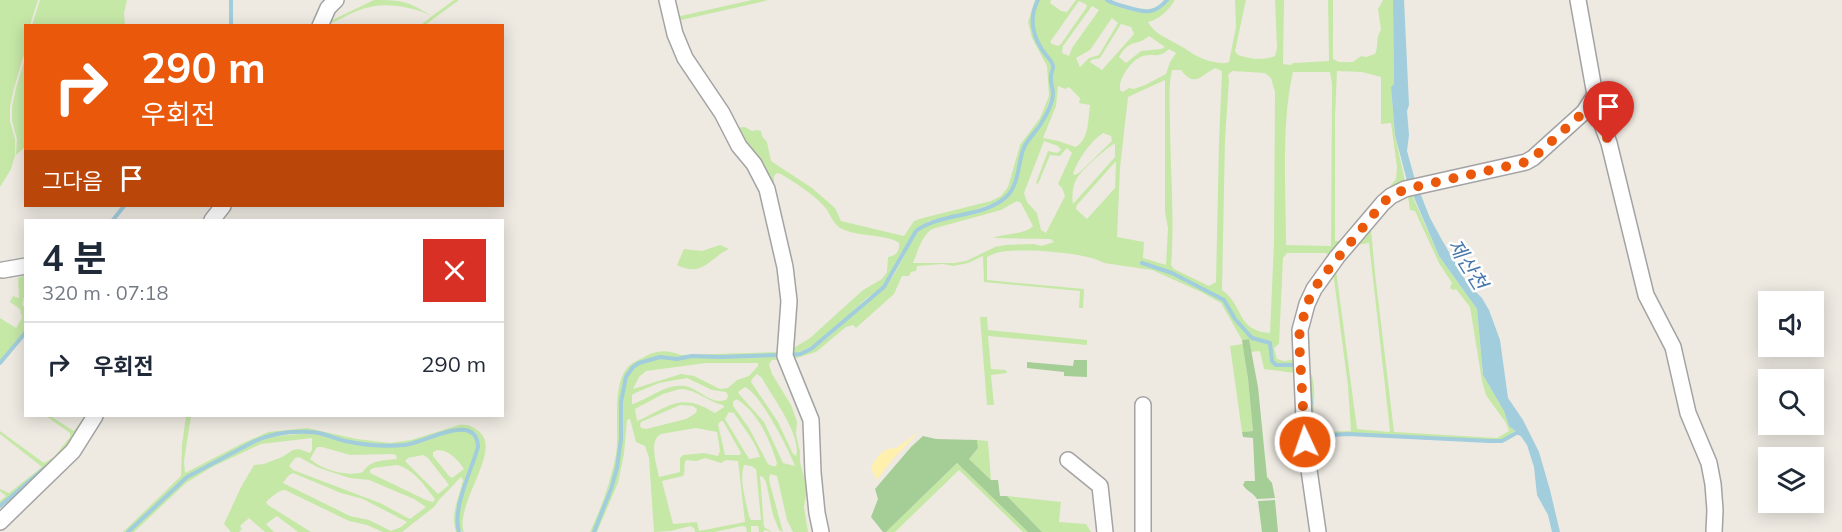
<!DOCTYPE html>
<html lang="ko">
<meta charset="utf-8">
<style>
:root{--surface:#fff;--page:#f6f6f7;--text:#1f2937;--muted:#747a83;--line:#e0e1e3}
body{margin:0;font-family:Mulish,"Noto Sans KR",sans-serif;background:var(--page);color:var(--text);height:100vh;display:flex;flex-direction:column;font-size:22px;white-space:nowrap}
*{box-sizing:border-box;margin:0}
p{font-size:20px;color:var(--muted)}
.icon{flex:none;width:33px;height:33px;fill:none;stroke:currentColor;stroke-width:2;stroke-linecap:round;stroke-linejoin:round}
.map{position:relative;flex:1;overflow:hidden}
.side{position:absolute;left:24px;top:219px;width:480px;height:198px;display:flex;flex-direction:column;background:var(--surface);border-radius:0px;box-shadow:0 3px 15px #0003}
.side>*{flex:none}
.hud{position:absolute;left:24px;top:24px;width:480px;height:183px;border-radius:0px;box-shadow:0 3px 15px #0003;background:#ea580c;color:#fff;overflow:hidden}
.buttons{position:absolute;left:1758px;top:291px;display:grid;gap:12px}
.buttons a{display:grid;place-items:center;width:66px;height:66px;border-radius:0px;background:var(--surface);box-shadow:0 3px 15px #0003;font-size:30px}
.pin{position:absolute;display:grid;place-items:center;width:51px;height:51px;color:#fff;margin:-62px -26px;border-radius:50% 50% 50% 0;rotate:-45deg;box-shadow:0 0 6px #0007}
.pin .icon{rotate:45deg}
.me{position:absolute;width:66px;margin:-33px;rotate:357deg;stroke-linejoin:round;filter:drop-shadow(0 0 4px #0008)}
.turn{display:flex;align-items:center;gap:21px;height:126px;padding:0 18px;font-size:27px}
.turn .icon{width:78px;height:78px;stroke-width:2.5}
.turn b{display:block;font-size:42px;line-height:51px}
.then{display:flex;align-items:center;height:57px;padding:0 18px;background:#0003;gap:12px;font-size:22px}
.round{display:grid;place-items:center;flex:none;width:63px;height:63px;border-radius:0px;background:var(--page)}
.head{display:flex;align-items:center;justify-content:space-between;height:102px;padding:0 18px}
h1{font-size:36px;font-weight:700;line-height:45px}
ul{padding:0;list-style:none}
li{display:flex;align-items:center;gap:18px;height:84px;padding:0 18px;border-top:2px solid var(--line)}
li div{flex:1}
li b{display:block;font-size:22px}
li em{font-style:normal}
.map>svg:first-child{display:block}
.grass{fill:#c6e8a7;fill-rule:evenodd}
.forest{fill:#a5cd96}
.sand{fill:#fff0ae}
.water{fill:#a1cddc}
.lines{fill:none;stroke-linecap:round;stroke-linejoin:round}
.stream{stroke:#a1cddc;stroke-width:4}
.minor-casing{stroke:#a3a3a3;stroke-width:18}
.minor{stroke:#fff;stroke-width:15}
.route{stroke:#ea580c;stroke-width:10;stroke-dasharray:0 18}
.labels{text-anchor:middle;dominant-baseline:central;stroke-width:5;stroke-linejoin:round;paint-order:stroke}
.water-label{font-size:20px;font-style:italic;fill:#4978ab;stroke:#fff}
</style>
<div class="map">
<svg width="1842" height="532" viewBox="0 0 1842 532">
<rect width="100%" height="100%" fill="#eeeae2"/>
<!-- grass -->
<g class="grass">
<polygon points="0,0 38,0 30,25 26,26 24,55 14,88 10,107 10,121 15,139 15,156 11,169 0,187"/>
<polygon points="40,0 127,0 124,13 125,25 32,25"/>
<path d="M374,0c29,0 33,1 58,16l22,-16h5l-34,25h-4l11,-9c-23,-11 -52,-15 -75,-5 -11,4 -20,11 -31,14l-2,-1z"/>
<path d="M669,0h2l5,17 76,-17h17l-92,21 8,23 6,10 38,59 7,15 9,-1 7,4 5,-1 4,1 1,5 5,6 4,19 41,27 23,20 6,13 63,15 10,-15 5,-2 72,-18 10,-5 7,-9 12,-42 20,-27 9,-22 -2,-30 -15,-28 -4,-16 7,-22h2l-4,10 -2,11 2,13 4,11 14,18 -1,24 2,7 -10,26 -20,29 -10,38 -4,7 -13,9 -29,10 -37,8 -13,10c-10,17 -19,37 -31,53 -4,6 -11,9 -18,14 -24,20 -45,52 -78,56v2c33,-4 55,-36 79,-56 6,-5 14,-9 19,-15 12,-16 20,-36 30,-53 25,-20 67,-14 90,-34 12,-11 11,-33 16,-47 4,-11 13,-18 19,-27 3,-5 12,-24 12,-30 0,-6 -3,-12 -3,-18 1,-3 2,-6 2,-9 1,-6 -6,-11 -9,-15 -11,-16 -15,-35 -5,-52h12l-1,3 11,8 6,1 9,-12c9,0 20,0 28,0 5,1 8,5 13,6 20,7 35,12 51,-6h7c-7,11 -15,19 -27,22 6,11 18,16 29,22 15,8 20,15 38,18 6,1 8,2 14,0l7,-35 -1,-27h11l-11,51 3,4c12,4 25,6 37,1l2,-8 -2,-48h9l-1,64 8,1 2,-2 36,-2 -1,-61h5v59l6,3h14l8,-6 5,1 9,-3c4,-8 0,-16 6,-24l-3,-21 5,-9h10l1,85 -3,2 4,48 11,51 -16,8 -8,7 -40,47 -28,38 -14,33 -2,21v18l6,99 5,33 -3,2 -11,-119 -31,-4 -4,-18 -9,1 -2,-13 -7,1 -21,-37 -20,-11 -49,-22 -48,-7c-18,-11 -83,-15 -104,-11 -5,1 -9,3 -13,5v23l97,9 -1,19h-4l1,-17 -96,-9 -1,-26 -15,7 -15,3 -10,-2 -26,2 -1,5 -5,1 -2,4h-7l-8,18 -38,34 -3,-3 -7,2 -30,25 -26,8 26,66 2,53 5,53 -6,-47 -1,-52 -4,-16 -25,-62 4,-46 -2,-32 -22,-92 -12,-22 -14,-19 -15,-31 -44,-66zM1079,1l8,4 -1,3 -25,36 -3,2 -6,-2 -2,-2zM1092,6l7,4 -27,38 -3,8 -7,-3 1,-7zM1112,18l6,5 -19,32 -10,3 -9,9 -4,-9 14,-8zM1121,24l10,3 3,7 -32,36 -12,-8 1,-2 9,-2zM1149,36l16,11 -4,2 -20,2 -15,12 -7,-6c11,-19 17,-10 30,-21zM1169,49l7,4 -6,9 -4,12 -21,11 -11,4 -5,-1 -6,4 -3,-2c-2,-11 12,-31 23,-34 12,-3 16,3 26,-7zM1215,68l7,3 -3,71 -3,140 -7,4 -35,-17 -3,-4c4,-48 -1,-96 -1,-144 0,-16 -2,-35 2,-51h9c14,18 19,6 34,-2zM1232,71l33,2 6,5 4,14 -1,150 -4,91c-34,-2 -26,-28 -48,-43l3,-150 4,-60 -1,-5zM1337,71l25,1 19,5v47l10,-1 6,44 -1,12 -51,62h-10v-124zM1293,72h37l2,12 -1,162 -45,-1c0,-53 -5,-122 7,-173zM1165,80v132l3,16 -2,37 -23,-7 1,-16 -27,-5 3,-69 8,-71zM1058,86l7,3 4,-2 11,11 -1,5 11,2c-2,15 -1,34 -14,42l-18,-6 -15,-3 13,-32zM1103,133l8,3 1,5 -33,32 -4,2 -2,-1c5,-15 17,-32 30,-41zM1044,141l14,5 3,4 -4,3 -9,-2 -12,32 2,1 12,-29 10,1 7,-8 5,5 -14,31 4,4 3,8 -19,37 -5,-3 -4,-17 -10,-11 -3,-9zM1115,143v14l-42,47c-1,-7 -1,-16 3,-24 6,-11 28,-30 39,-37zM1116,161l-1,27 -28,31 -11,-10 1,-4zM777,173l4,1c15,9 30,19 42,31 7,7 9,18 17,23 16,9 48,6 59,15 1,9 -4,13 -11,14l-1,15 -5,7 -19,11 -53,48 -18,11 -2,-2 3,-64 -19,-98v-9zM1017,201l4,2 12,23c-9,9 -28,7 -40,12l58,1 3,3 -13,4 -7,-2 -29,1 -10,2 -29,14 -12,2h-41c5,-12 8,-26 19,-34l69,-19zM1287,253h38l4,2 2,4c-13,19 -27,36 -33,58 -4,14 0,30 -6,43l-8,1 -7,-2 -3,-11 5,-4 4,-86z"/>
<polygon points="25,58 25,147 16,155 17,139 12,121 12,107 16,88"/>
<path d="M1408,192l3,1 28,63 38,53 6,66 21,36 5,15 6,5 -13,9 -155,-6 -34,1 -1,-4 -1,-51 -3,-11 -4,-1 -2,-33 2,-14 10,-26 13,-20 13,-17 50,-58 8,-6zM1398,196h10l2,14 5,1 24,52 13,20 -2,5 3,2 3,-1 14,18 12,74 4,14 20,28 3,8 -12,7 -103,-6 -19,-159 -4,-44zM1369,243l21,188 -1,1 -32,-3 -21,-159 20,-25zM1333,272l15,114 3,45 -37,1c-2,-17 2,-35 -1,-52 -2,-11 -7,-20 -8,-32 -1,-21 9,-65 28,-76z"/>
<path d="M720,245l9,4c-20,9 -26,29 -52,16l7,-16 18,2z"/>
<polygon points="25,275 25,292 22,305 25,308 25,331 0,362 0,318 16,328 22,318 20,309 10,302 13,296 19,298 18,278"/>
<polygon points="980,317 987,317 988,330 1087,340 1087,345 988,336 991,369 1006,370 1007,373 991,375 994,405 987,405"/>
<path d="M784,341l1,20 7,17 -10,-19 -10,1 -3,4 3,10 19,31 6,17 -1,12 4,18v10l7,26 -3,19 4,25h-15l-6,-12 -10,-44 -7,-2 -1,6 14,52 -4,-2 -6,-15 -7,-33 -3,-5 -3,-1 4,51 8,5 -7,-2 -2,2h-4l-1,-6h-7v6h-4l-1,-5 -4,-1 -28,6h-19l-1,-4 -4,-2 -19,5 -17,1 -5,-74 -4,-12 -9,-4 -6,-23 -3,1 -3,34 -6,29 -21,49h-2l20,-54 7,-38v-38l5,-25 6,-9 7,-5 20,-5 17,2 15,-4 64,1 26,-2 -13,-1 -13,2 -64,-1 -15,3 -17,-2 -21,6 -7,5 -7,9 -5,26v37l-4,29 -23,64h-3c12,-26 21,-51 26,-78 4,-24 -5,-66 11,-86 5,-6 12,-8 19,-12 11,-6 23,-6 34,-1l101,-3zM706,363h52v3l-9,10 -12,4 -9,8 -8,1 -26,-13 -13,-2 -48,15 6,-12 7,-6zM757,374l5,4c10,19 40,57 34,78l-3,-2 -15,-32 -27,-40 1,-3zM687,378l25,12 14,2 2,3 -1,4c-14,8 -27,-10 -42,-13 -19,-3 -36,13 -53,18v-9l3,-2 24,-10zM745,387c15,6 44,63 50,79l-12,-3 -19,-41 -25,-28 -1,-2zM680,389c16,0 28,13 43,16l1,2 -9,6c-35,-22 -46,-6 -78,8l-2,-12 28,-15zM736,399c22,12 34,42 41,64l-1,3h-4l-4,-2 -19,-36 -16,-22v-4zM680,405l13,1 4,3 -1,4 -10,6 -40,10 -5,-1 -1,-3 1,-3zM729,412l5,1c9,14 21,28 26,44l-11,2 -24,-40zM721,421h2l18,32 -1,2h-15l-7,-31zM696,428l21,4 3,19 -2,5 -14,-3 -21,2 -3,3v14l-21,5c-2,-12 -11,-36 2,-43zM705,458l16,5 5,-3 12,1 7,61 -46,9 -2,-9 -24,2 -11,-43 21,-5c3,-5 0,-10 3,-16l11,1zM744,465l7,1 5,3 5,51h-10l-2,-4c-3,-15 -10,-36 -5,-51z"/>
<polygon points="1243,344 1248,379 1253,431 1242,432 1230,346"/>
<polygon points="46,416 50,416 74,431 85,416 87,416 68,444 58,455 0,505 0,501 6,496 0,491 0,489 9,493 42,467 0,434 0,431 44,463 54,457 70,437 70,433"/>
<path d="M186,416h5l-7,45 1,12 58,-30 25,-11 39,-4 50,11 33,4 21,-3 48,-15c7,-1 12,0 18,5 3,2 7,6 8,11 6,22 -30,69 -21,91l-4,-1c-6,-26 11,-58 19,-84v-7l-3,-7c-21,-14 -49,9 -71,11 -19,2 -41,0 -60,-4 -12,-3 -23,-9 -36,-9 -18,0 -38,3 -55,9l-68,37 -60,55h-3l58,-56 1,-31z"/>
<path d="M464,430l10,4c11,26 -25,64 -16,98h-2c-6,-20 3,-33 7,-52l-2,-3 -22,23 -5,7 -32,25h-19l-16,-7 -18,-4 -64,-31c-7,0 -13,7 -19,12l2,3 43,27h-13l-21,-16 -11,8 8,8h-9l-16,-14 -9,8 2,3 -3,3h-8l-7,-8 17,-37 13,-22 10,-1 18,-7 11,-7 6,-1 11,4 2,-3v-12l-51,6 -49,23 -26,16 -52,49h-5l58,-54 68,-36 12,-5 43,-4 47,10 28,3h22l39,-13zM317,447h5l28,8 42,-1 4,1 1,4c-14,2 -26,0 -34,13 -17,5 -40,-2 -53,-13zM438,450c11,0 20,10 26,19l-12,9 -3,-2 -16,-20v-4zM423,455l5,3 21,27 -11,9 -33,-33 3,-3zM299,457l18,10 11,4 22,7 19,2 45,19 12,8 -16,12 -30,-16 -87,-33 -4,-4 6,-8zM397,465c16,4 28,21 38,34l-2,3 -7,-2 -56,-27v-3l3,-2zM293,473l48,20 22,6 44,23 -6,5 -10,4 -22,-11 -19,-4 -67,-33 5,-7z"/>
<polygon points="977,440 988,441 991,480 969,459 978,448"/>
<polygon points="957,463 1028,532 1023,532 959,470 895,532 886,532"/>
<polygon points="1007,496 1061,502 1059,522 1086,524 1091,532 1042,532"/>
</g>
<!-- forest -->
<g class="forest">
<path d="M1249,339l9,48 9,90 5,6 3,15 -18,1c-4,-7 -11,-8 -14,-14l2,-4h10l-2,-43 -10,-1 -1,-5 11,-1 -5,-52 -6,-39z"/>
<polygon points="1074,360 1087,360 1087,377 1064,376 1064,372 1027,368 1027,362 1073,366"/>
<polygon points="923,436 936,439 977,440 978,448 969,459 991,480 998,480 1000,496 1007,496 1042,532 1028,532 957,463 886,532 883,532 871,517 878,499 875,489 911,447"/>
<polygon points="1275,500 1278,532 1262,532 1258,501"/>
</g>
<!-- sand -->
<polygon class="sand" points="919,432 892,460 877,480 871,468 873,463 881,453 888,449 896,448"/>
<!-- water -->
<polygon class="water" points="1393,0 1404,0 1409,105 1407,111 1409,135 1407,151 1415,180 1430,218 1442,240 1467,283 1482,298 1489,310 1500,340 1508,398 1523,420 1539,452 1550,490 1560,532 1552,532 1548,515 1537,495 1534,467 1527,445 1520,435 1509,426 1504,411 1483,375 1477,309 1439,256 1407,181 1395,135 1391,87 1394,84"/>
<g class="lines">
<!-- stream -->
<g class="stream">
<polyline points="231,0 231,26"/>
<path d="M1107,0c7,4 11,5 19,7 18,5 27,9 41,-7"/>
<polyline points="113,220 124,206"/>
<polyline points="1142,263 1172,273 1224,300 1235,319 1252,338 1270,343 1272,361 1276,365 1294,365"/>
<path d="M789,355l11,-1 11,-5 73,-62 32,-56c26,-19 67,-13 90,-34 12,-10 12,-32 17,-47 4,-12 15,-19 20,-30 4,-6 10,-19 10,-26 0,-6 -3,-12 -2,-18 0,-3 2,-6 2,-9 0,-5 -4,-8 -7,-12 -13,-16 -18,-36 -8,-55"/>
<polyline points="0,363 26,332"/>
<polyline points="1309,376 1311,404"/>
<polyline points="1311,430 1313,436 1348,434 1489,441 1502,441 1518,432 1521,434"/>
<polyline points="0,506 46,467"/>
<path d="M128,532l59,-55 68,-36c16,-7 36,-10 54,-9 13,0 24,6 36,9 19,4 40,6 59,4 19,-1 73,-35 74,2 -7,25 -26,61 -19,85"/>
<polyline points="594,532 611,489 617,468 621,439 621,402 626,377 633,367 639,363 660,357 677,359 692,356 720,357 781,355"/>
</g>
<!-- minor casing -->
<g class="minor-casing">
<g id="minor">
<polyline points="667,0 675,34 685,58 722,113 739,146 754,164 767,189 785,267 789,301 785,356 811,420 813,473 817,513 821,532"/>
<polyline points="1578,0 1595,95 1601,122 1609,143 1646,295 1673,347 1688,413 1709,463 1713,484 1715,510 1714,532"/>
<polyline points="320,26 328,8 336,0"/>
<polyline points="212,220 223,206"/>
<polyline points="3,270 26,266"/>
<polyline points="1068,460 1100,486 1105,532"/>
<polyline points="0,522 73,451 95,416"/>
<polyline points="1143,532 1143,405"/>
<polyline points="1318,532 1305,442 1300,330 1307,304 1314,289 1337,257 1383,203 1391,196 1405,189 1526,162 1533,158 1584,112 1595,95"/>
</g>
</g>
<!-- minor -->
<use href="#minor" class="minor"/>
</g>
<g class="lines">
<!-- route -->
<polyline class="route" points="1305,442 1299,339 1300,330 1307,304 1314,289 1323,276 1383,203 1390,196 1406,189 1526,162 1533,158 1584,112 1595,95 1601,122 1609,143"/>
</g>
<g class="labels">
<!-- water labels -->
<g class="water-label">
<text transform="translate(1468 264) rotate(58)">제산천</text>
</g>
</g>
</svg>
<div class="buttons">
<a><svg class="icon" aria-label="sound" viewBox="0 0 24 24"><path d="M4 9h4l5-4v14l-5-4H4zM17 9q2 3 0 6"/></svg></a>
<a><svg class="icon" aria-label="search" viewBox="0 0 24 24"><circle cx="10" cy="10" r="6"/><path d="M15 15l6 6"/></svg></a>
<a><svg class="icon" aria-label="layers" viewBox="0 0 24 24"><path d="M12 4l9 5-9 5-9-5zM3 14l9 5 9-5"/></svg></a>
</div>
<div class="pin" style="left:1609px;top:143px;background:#d93025"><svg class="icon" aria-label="arrive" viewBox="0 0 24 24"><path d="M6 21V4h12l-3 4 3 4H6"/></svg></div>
<svg class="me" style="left:1305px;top:442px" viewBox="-20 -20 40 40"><circle r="17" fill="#ea580c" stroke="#fff" stroke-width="3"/><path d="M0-11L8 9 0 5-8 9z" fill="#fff"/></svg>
<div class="hud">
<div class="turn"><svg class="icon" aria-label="right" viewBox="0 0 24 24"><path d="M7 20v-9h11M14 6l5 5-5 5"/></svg><div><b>290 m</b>우회전</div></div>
<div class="then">그다음<svg class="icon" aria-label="arrive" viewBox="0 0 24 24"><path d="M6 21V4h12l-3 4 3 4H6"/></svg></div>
</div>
<section class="side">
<div class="head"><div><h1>4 분</h1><p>320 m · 07:18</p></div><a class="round" style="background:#d93025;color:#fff"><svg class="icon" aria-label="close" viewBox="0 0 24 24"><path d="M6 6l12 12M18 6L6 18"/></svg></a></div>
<ul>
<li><svg class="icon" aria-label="right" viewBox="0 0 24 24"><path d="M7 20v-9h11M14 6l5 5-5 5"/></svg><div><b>우회전</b></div><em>290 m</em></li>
</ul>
</section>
</div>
